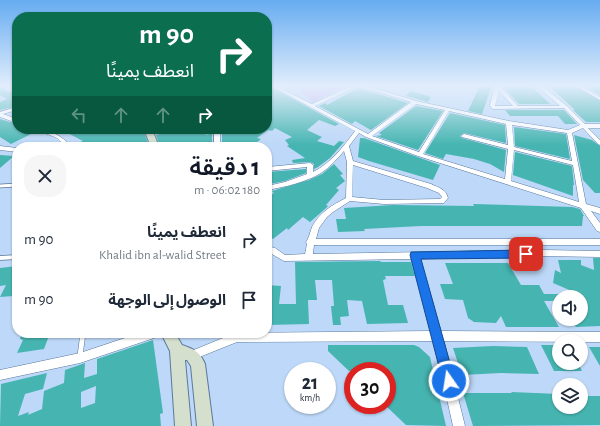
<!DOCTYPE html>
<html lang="ar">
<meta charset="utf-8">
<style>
:root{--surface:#fff;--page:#f6f6f7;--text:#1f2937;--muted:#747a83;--accent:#111827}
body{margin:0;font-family:"Alegreya Sans","Noto Sans Arabic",sans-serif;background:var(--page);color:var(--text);direction:rtl;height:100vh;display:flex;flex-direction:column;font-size:15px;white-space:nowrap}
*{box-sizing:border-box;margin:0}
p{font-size:13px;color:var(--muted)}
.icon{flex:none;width:22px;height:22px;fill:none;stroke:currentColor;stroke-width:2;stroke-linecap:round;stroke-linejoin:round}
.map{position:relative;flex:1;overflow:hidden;direction:ltr}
.details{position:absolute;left:12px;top:142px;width:260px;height:196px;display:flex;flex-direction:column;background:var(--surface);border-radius:16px;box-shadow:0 1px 3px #0004;direction:rtl}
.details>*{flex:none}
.top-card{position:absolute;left:12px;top:12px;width:260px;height:122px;border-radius:16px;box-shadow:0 1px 3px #0004;direction:rtl;background:#0b6e4f;color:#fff;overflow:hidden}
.controls{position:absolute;left:552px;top:290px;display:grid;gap:8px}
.controls a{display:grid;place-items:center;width:36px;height:36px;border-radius:50%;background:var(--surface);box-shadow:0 1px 3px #0004;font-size:20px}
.speed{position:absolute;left:284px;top:362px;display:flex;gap:8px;font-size:20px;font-weight:700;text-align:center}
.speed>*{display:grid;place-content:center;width:52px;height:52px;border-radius:50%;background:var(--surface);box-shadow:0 1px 3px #0004;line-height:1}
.speed small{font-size:10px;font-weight:400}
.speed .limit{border:6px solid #d22;background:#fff;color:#111}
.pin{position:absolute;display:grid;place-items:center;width:34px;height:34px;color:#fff;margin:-17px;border-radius:8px;box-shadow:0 2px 6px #0006}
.me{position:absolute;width:44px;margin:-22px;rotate:347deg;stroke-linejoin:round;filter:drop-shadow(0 0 3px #0008)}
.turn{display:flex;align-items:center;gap:14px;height:84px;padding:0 12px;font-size:18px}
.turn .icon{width:52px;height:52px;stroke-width:2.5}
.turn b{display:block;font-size:28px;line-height:34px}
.lanes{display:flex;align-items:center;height:38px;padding:0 12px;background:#0003;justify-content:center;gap:20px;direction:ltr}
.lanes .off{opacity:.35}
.round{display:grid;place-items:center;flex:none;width:42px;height:42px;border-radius:16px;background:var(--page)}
.headline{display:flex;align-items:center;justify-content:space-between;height:68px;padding:0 12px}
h1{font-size:24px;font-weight:600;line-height:30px;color:var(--accent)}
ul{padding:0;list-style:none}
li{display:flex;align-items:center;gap:12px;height:60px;padding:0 12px}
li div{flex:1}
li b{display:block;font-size:15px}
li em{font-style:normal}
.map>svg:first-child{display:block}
.green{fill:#d5abee}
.building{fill:#46b5b1;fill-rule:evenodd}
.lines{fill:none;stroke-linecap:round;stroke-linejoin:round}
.lane-far2-casing{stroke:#59789b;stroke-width:4.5}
.lane-far1-casing{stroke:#59789b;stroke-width:5.5}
.lane-casing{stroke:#59789b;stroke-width:6}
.street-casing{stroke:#59789b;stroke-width:1}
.secondary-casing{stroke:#59789b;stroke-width:2}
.lane-far2{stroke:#fff;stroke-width:3}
.lane-far1{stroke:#fff;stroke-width:4}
.lane{stroke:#fff;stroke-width:5}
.street{fill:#fff;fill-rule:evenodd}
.secondary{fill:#d5dfcd;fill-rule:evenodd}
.route{fill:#1a73e8;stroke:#114b97}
</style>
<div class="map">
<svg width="600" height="426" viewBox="0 0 600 426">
<rect width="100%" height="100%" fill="#bdd8f8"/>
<!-- green -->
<polygon class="green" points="301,85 347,85 313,102 301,92"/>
<!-- building -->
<g class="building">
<polygon points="267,85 339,124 335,126 319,120 307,130 322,137 317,141 334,146 339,141 344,142 330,158 318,167 314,169 314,164 310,162 293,163 292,160 305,158 287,146 289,145 285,140 292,137 275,128 272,131 268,130 257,138 261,139 251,147 237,145 233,147 222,147 222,131 228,129 267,129"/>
<polygon points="480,85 492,85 482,114 468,111"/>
<polygon points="530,85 550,104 519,104 502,86"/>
<polygon points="548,85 573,85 600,101 600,122 586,122 573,110 575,110"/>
<polygon points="583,85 600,85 600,95"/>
<polygon points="0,87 13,93 17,92 17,106 0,110 0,102 7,99 0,95"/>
<polygon points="358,88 408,103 371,130 355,121 352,124 319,106 325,103 327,105"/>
<polygon points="410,91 422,94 431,97 428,102 406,96"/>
<polygon points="416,106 443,111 418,150 376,136 382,135 379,133"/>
<polygon points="505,110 564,110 577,124 565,124 558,116 510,116"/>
<polygon points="450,113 505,125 506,143 464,133 460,136 462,138 506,150 504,172 490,164 474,159 446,154 443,159 425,153"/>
<polygon points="0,119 17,124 17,129 34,129 37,131 11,144 0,137"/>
<polygon points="514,127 566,134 570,159 515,146"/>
<polygon points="60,129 143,129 149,146 87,147 80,142 83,141"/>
<polygon points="161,129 205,129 206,135 212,133 212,147 160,147 156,135 164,133"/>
<polygon points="574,135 592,140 600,146 600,193 595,193 583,180"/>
<polygon points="360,138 364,138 440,165 433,180 369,161 358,157"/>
<polygon points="515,152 572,166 574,185 573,185 573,196 513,175"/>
<polygon points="0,155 14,156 0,168"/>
<polygon points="334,164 343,174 340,175 345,181 336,188 339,190 326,205 328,206 325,209 310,222 303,217 288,230 287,228 273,239 267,235 267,197 274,193 272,191 309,180 322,174"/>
<polygon points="306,169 306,173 285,181 270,184 269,181 267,181 267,172"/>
<polygon points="473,204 572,207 580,209 584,216 583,216 582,226 421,226 364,229 365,231 338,232 336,219 346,219 344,208 393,205 474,206"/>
<polygon points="593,258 600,258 600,326 576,327 571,319 581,319 581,295 553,283 555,270 561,273 558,260 581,260 581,265 594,270"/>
<polygon points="380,261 381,262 411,262 415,276 385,276 386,279 383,280 388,305 403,305 408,323 367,324 362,301 347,300 349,316 340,317 341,325 333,325 331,306 334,306 332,280 315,280 317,300 308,300 309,324 267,325 267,285 281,286 279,304 296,304 295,262"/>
<polygon points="445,263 508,263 521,285 539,285 544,294 559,294 559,301 544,301 559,327 506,327 501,316 496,323 474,322 468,318 463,300 445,299 440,284 453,284"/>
<polygon points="17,266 17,288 13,296 0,297 6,285 0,286 0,268"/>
<polygon points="22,333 50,333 44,349 17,353 23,340 20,339"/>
<path d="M153,340l10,73 -3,1 1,12h-161l1,-42 46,-11 -4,16 -18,5 -7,22 11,-4 -1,3 14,-6 2,-18 20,-8 1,-13 20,-7 -1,15 13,-4v-15zM96,386l-1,17 -14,5v-16z"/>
<polygon points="328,345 414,345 419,347 430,357 446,426 406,425 387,407 387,371 349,371 328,351"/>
<polygon points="541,345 559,345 559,363 578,363 582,371 554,371"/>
<polygon points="493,346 527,347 539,374 501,373 462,375 453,348"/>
<polygon points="589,347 600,347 600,366"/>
<polygon points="511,392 559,394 559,407 581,407 581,396 600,396 600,425 473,426 463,393 512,393"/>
</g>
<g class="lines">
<!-- lane-far2 casing -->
<g class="lane-far2-casing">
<polyline id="lane-far2" points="0,186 17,185"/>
</g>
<!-- lane-far1 casing -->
<g class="lane-far1-casing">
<polyline id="lane-far1" points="0,258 17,257"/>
</g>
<!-- lane casing -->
<g class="lane-casing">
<polyline id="lane" points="80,356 83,333"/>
</g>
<!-- street casing -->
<g class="street-casing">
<g id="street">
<path d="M269,85h6l6,3 6,-3h6l-9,5 28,14 41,-19h11l52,16 93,20 59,9 12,-5 -16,-17 -71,1 -2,-1 -1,-3 5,-20h5v1l18,20h42l-24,-21h5l26,21 18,18h15v4h-12l12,12v5l-2,-1 -15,-16 -11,5 14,71 14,4v6l-9,-3 9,12v9l-3,-1 -16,-23 -163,-52 -52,-19 -7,-4 -10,13 4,15 78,23c8,4 15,5 17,14l-4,5h-2l-58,1 -34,-3 -17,11 -6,5 -8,11 -3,11h284v6h-286l-1,9 229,-4 58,1v6l-58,-1 -122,3 21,72 159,1v10l-156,-1 21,85h-12l-19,-85 -197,1 -45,18 -3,-2 -2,-3 2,-3 46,-19 197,-2 -20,-72 -128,2 -14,-8 -3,-1v-6l8,2 10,7 20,-1 2,-10 -1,-2c3,-4 4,-10 6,-15 7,-14 20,-22 34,-29l1,-36 -3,-11c-7,8 -14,16 -23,22 -15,9 -36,14 -54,17v-4l18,-4 22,-8v-7l-40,4v-4l43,-4 3,2v7c17,-8 31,-26 42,-41zM358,86l53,16 -43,32 -53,-28zM499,91l14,15h-18zM416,104l29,6 -26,42 -47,-16zM449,111l57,13 2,21 -44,-11 -3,2 1,1 46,12 -3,30 -82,-25zM512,125l55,8 5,28 -58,-14zM514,150l59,15 6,37 -68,-21zM353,165l74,23 12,5 3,4 -2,2 -56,1 -32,-3z"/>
<polygon points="574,85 580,85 600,97 600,100"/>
<polygon points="17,107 17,110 3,114 17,119 17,123 0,117 0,112"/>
<path d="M35,129c15,0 27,7 37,18h-6l-9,-9z"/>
<rect x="214" y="129" width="6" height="18"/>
<polygon points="0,146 17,148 17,152 0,150"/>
<polygon points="140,333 159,333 157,336 154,338 80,363 0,380 0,370 80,353"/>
</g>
</g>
<!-- secondary casing -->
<g class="secondary-casing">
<g id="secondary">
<polygon points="144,129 152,129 159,147 151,147"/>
<path d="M161,333h14l7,12c12,4 18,7 23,19l8,62h-16l-6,-60 -4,-6h-2l6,66h-16l-5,-75z"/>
</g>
</g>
<!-- lane-far2 -->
<use href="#lane-far2" class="lane-far2"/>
<!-- lane-far1 -->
<use href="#lane-far1" class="lane-far1"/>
<!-- lane -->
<use href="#lane" class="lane"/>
<!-- street -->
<use href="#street" class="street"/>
<!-- secondary -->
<use href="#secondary" class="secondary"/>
</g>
<!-- sky -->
<linearGradient id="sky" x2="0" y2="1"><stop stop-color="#66acf1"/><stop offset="0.59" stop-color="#e1edfc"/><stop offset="1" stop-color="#e1edfc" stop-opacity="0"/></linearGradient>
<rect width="600" height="145" fill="url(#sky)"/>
<!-- route -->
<polygon class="route" points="526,250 530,251 531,254 530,257 526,258 421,259 455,381 453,386 449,388 444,386 410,255 411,252"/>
</svg>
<div class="controls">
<a><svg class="icon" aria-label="sound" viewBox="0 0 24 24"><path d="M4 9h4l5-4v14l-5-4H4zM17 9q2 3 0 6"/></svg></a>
<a><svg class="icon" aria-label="search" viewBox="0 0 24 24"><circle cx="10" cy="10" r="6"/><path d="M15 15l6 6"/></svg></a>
<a><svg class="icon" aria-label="layers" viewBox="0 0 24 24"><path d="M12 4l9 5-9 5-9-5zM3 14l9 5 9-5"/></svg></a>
</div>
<div class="speed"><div>21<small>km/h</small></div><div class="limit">30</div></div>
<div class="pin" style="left:526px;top:254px;background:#d93025"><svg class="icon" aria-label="arrive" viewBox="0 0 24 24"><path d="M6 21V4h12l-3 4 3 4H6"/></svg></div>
<svg class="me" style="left:449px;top:381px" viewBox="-20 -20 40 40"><circle r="17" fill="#1a73e8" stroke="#fff" stroke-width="3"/><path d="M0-11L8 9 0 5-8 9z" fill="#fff"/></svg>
<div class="top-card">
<div class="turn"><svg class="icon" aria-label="right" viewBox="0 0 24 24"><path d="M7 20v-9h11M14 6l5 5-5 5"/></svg><div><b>90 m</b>انعطف يمينًا</div></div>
<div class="lanes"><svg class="icon off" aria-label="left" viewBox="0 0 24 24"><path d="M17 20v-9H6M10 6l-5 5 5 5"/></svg><svg class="icon off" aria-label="ahead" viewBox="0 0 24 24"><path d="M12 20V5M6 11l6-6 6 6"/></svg><svg class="icon off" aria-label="ahead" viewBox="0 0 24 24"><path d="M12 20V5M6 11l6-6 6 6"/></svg><svg class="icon" aria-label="right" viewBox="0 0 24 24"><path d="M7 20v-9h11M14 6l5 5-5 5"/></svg></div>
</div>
<section class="details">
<div class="headline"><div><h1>1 دقيقة</h1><p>180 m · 06:02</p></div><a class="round"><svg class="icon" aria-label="close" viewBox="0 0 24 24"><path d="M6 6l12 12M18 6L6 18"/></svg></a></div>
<ul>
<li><svg class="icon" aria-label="right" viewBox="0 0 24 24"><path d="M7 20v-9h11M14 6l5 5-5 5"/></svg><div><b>انعطف يمينًا</b><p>Khalid ibn al-walid Street</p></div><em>90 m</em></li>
<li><svg class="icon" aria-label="arrive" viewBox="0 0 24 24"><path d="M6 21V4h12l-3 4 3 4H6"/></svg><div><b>الوصول إلى الوجهة</b></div><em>90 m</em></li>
</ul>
</section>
</div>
